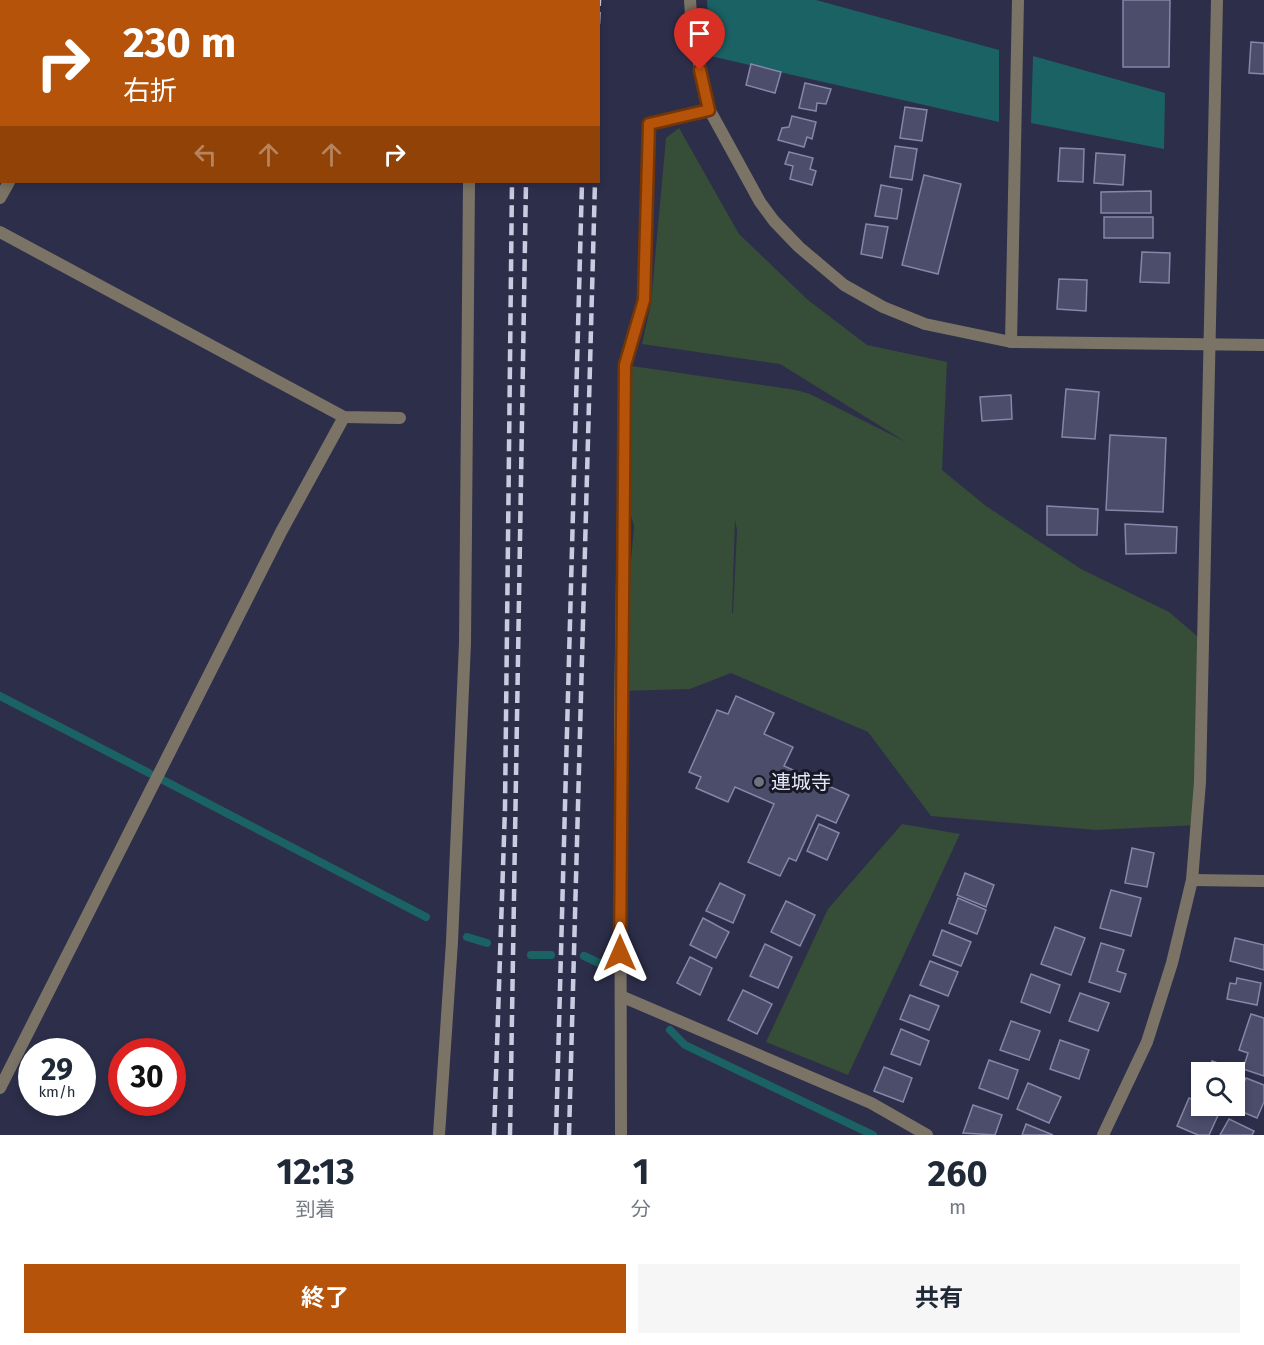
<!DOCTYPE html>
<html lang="ja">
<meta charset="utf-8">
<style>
:root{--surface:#fff;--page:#f6f6f7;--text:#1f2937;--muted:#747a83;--accent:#b45309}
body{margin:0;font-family:"Fira Sans","Noto Sans JP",sans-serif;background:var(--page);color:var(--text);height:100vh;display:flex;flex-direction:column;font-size:22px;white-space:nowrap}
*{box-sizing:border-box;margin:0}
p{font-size:20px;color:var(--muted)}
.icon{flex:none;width:33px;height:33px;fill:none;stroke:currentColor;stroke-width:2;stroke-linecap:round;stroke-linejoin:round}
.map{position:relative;height:1135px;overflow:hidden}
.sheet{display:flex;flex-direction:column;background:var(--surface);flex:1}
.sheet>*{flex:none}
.top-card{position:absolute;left:0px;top:0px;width:600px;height:183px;box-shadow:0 3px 9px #0003;background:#b45309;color:#fff;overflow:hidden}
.controls{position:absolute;left:1191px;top:1062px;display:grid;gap:12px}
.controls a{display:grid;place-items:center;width:54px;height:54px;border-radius:0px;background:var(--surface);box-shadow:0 3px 9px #0003;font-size:30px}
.speed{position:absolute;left:18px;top:1038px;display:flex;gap:12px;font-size:30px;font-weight:700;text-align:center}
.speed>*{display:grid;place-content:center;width:78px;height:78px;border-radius:50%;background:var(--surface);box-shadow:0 3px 9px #0003;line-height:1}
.speed small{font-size:15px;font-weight:400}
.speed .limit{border:9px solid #d22;background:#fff;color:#111}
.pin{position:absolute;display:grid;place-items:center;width:51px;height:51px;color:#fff;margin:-62px -26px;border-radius:50% 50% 50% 0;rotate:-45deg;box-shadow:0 0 6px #0007}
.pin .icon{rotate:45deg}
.me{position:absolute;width:66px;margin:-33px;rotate:0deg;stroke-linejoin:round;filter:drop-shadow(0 0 4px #0008)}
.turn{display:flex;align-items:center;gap:21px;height:126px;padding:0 24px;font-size:27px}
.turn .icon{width:78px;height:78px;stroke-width:2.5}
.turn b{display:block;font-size:42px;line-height:51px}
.lanes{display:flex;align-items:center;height:57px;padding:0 24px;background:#0003;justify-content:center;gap:30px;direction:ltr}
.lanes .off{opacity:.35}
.eta{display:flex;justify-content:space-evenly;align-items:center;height:102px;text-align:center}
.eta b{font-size:36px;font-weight:700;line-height:42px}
.cta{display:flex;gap:12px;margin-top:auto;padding:12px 24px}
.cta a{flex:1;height:69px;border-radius:0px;background:var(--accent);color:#fff;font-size:24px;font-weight:700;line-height:69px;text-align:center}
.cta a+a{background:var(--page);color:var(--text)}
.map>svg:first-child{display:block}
.green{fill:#364d37;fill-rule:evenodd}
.water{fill:#1b6265}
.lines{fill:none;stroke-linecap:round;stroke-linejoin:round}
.stream{stroke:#1b6265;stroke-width:8}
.building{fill:#4b4d6b;stroke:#8587a9;stroke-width:1.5}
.minor{stroke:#7b7466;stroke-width:12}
.tertiary{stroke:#7b7466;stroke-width:12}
.rail{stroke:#cacbe0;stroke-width:4.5;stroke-dasharray:12 6;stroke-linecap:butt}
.route-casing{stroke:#753606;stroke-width:15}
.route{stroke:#b45309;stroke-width:10}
.worship-dot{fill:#6b7280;stroke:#171824;stroke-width:2}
.labels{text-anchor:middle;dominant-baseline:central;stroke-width:6;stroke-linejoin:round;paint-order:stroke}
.poi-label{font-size:20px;fill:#e4e6f9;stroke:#171824;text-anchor:start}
</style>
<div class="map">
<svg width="1264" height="1135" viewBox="0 0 1264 1135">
<rect width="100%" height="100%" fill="#2d2e4a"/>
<!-- green -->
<g class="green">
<path d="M679,128l60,106 69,66 59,45 80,17 -5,108 44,36 95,63 88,43 35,30 -7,183 -101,5 -165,-14 -63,-84 -137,-59 -41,16 -70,2 14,-165 -10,-34 1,-127 171,25 14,4 96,48 -126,-78 -138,-20 9,-41 15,-165zM735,520l2,10 -4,83h-1z"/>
<polygon points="902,824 960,834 848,1075 766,1042 828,909"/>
</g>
<!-- water -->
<g class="water">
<polygon points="707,0 816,0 999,50 999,122 710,56"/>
<polygon points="1033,56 1165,93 1164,149 1031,123"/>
</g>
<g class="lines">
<!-- stream -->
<g class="stream">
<polyline points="0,696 149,773"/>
<polyline points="163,780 426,917"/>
<polyline points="467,937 487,943"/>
<polyline points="531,955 551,955"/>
<polyline points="584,956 612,969"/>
<polyline points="670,1030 685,1045 873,1135"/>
</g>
</g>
<!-- building -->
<g class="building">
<polygon points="1123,0 1170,0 1169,67 1123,67"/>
<polygon points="1251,42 1264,43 1264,74 1249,73"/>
<polygon points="751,64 781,72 775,93 746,85"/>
<polygon points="805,83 831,89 826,104 817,103 816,111 799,108"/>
<polygon points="905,107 927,110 922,141 900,138"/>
<polygon points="792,116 816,122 812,139 807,137 804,147 778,140 782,128 789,127"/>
<polygon points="895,146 917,149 912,180 890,177"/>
<polygon points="1060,148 1084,149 1083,182 1058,181"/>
<polygon points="789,152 813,158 810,169 816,171 812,185 790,179 793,166 785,164"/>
<polygon points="1096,153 1125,155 1123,185 1094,183"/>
<polygon points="924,175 961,184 938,274 902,265"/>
<polygon points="881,185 902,189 897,219 875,216"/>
<polygon points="1151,191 1151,213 1101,213 1101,192"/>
<rect x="1104" y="217" width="49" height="21"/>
<polygon points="866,224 888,227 882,258 861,254"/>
<polygon points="1142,252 1170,253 1169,283 1140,282"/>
<polygon points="1059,279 1087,280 1086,311 1057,309"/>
<polygon points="1066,389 1099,392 1095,439 1062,437"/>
<polygon points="1011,395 1012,419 982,421 980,397"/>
<polygon points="1110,435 1166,438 1163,512 1106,510"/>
<polygon points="1047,506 1098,509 1097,535 1047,535"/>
<polygon points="1125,524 1177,527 1176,553 1126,554"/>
<polygon points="736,696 774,713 764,734 793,747 784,766 849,795 836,823 817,815 796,861 789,858 780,876 748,862 774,804 735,787 728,802 696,788 701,777 689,772 717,710 728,714"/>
<polygon points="819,824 839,833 827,860 807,851"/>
<polygon points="1132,848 1154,853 1147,887 1125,883"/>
<polygon points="965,873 994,885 986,907 957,895"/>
<polygon points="720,883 745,895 733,923 706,911"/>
<polygon points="1111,890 1141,898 1131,936 1100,928"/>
<polygon points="958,898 986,910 977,934 949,923"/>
<polygon points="786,901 815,915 800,946 771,932"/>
<polygon points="703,918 729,932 716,958 690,945"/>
<polygon points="1055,927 1085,938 1071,975 1041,964"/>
<polygon points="942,930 971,942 961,966 933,955"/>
<polygon points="1235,938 1264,945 1264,970 1230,961"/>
<polygon points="1101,943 1124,950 1117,971 1126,974 1120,992 1089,982"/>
<polygon points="765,944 792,957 778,988 750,976"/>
<polygon points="690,957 712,968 700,995 677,983"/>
<polygon points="930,961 958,972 948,996 920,985"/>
<polygon points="1031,974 1060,985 1050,1013 1021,1002"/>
<polygon points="1237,978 1261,983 1257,1005 1227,999 1230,983 1236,984"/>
<polygon points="743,990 772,1004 757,1034 728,1020"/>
<polygon points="1080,993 1109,1003 1098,1031 1069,1021"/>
<polygon points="910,995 939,1006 929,1030 900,1019"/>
<polygon points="1251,1014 1264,1018 1264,1076 1243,1069 1248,1053 1239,1050"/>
<polygon points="1011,1021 1040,1031 1029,1060 1000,1050"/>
<polygon points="901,1029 929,1041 920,1065 891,1054"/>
<polygon points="1060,1040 1089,1050 1079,1079 1050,1069"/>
<polygon points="989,1060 1018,1070 1008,1099 979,1088"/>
<polygon points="1212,1061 1232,1068 1231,1072 1208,1072"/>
<polygon points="884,1067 912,1078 903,1102 874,1091"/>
<polygon points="1246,1078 1264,1085 1264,1102 1257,1118 1233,1108"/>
<polygon points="1028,1083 1061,1097 1049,1123 1017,1109"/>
<polygon points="1189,1098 1202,1103 1202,1106 1220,1111 1209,1135 1198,1135 1177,1126"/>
<polygon points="973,1105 1002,1115 995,1135 963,1133"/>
<polygon points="1229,1119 1254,1131 1252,1135 1220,1135"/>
<polygon points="1026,1124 1053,1135 1022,1135"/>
</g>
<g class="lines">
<!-- minor -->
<g class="minor">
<polyline points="379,0 382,2"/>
<polyline points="690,0 692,30 709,109 760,202 774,221 799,247 844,285 883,307 925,324 1011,342 1264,345"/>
<polyline points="96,2 96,0"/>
<polyline points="0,198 9,182"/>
<polyline points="0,232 344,417 400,418"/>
<polyline points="1011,342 1018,0"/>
<polyline points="623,997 871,1103 927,1135"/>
<polyline points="0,1088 281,532 344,417"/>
<polyline points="621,1135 620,720 625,365 644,300 649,124 709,109"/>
</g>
<!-- tertiary -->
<g class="tertiary">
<polyline points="469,0 469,2"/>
<polyline points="1192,880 1264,881"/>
<polyline points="439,1135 452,942 465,643 469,182"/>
<polyline points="1103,1135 1147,1042 1172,963 1192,880 1200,782 1217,0"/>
</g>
<!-- rail -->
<g class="rail">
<polyline points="514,2 514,0"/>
<polyline points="528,2 529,0"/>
<polyline points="586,2 586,0"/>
<polyline points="598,24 599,0"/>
<polyline points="494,1135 505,808 512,182"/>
<polyline points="510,1135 526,182"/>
<polyline points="556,1135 582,182"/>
<polyline points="569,1135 595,182"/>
</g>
</g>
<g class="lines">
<!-- route casing -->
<g class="route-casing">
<polyline id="route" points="620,953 625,365 644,300 649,124 709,110 700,70"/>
</g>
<!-- route -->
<use href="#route" class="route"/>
</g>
<!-- markers -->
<circle class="worship-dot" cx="759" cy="782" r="6"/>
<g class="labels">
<!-- poi labels -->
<g class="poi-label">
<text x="771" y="782">連城寺</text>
</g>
</g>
</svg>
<div class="controls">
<a><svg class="icon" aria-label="search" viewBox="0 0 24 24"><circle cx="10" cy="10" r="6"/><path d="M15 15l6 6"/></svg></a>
</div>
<div class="speed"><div>29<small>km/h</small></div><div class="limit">30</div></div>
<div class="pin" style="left:700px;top:70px;background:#d93025"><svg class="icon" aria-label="arrive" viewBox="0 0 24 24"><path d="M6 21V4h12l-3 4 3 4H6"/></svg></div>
<svg class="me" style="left:620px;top:953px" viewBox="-20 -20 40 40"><path d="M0-17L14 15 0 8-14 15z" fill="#b45309" stroke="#fff" stroke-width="4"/></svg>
<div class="top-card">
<div class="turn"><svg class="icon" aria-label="right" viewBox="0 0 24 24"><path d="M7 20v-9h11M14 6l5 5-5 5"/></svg><div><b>230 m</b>右折</div></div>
<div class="lanes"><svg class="icon off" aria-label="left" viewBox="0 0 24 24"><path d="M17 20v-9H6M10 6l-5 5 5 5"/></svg><svg class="icon off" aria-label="ahead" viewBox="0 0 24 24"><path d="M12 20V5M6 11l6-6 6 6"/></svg><svg class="icon off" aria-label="ahead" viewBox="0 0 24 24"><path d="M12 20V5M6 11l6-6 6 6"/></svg><svg class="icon" aria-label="right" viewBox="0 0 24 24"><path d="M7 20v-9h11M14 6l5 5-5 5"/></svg></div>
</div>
</div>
<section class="sheet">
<div class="eta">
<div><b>12:13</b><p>到着</p></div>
<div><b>1</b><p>分</p></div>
<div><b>260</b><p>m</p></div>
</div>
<div class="cta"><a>終了</a><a>共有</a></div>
</section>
